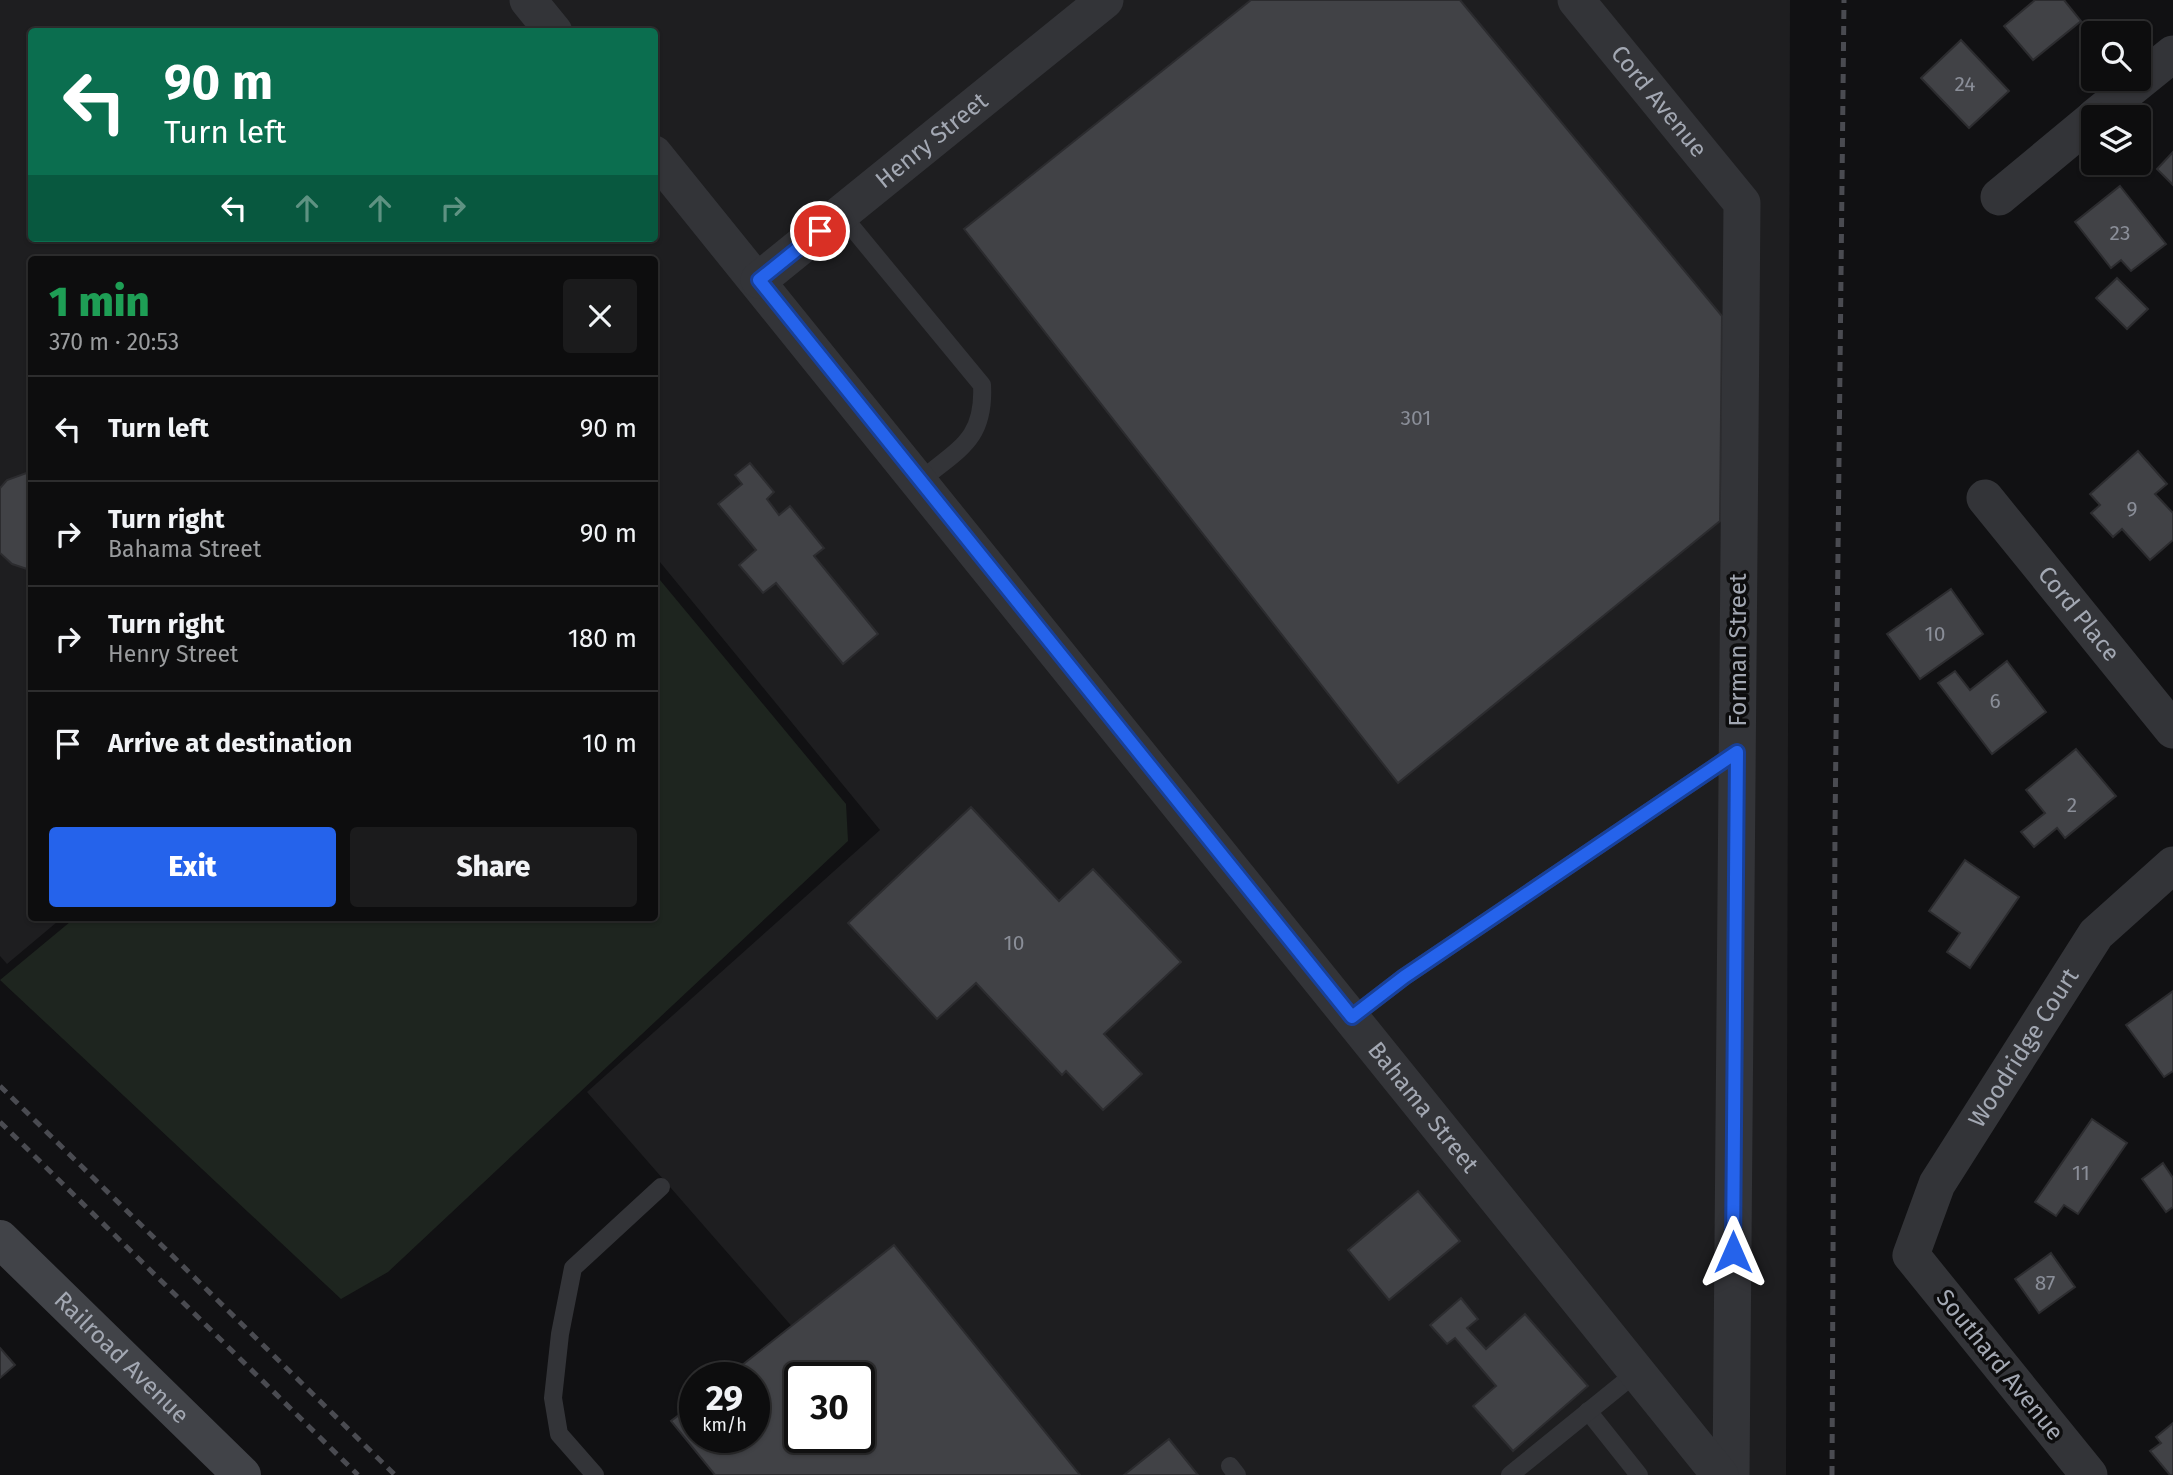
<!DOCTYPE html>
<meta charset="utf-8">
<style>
:root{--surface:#0d0d0e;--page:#1b1b1c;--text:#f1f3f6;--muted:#9a9c9e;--line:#2d2d2e;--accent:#2563eb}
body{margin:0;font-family:"Fira Sans",sans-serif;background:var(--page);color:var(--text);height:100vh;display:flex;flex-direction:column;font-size:26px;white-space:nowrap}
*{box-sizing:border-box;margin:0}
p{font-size:23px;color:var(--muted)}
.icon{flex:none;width:38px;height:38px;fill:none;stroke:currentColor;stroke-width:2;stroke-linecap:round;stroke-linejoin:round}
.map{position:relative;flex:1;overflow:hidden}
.side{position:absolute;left:28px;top:256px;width:630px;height:665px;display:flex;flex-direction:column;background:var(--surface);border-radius:7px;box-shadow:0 2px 5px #0004,0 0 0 2px var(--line)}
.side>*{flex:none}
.top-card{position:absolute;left:28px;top:28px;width:630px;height:214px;border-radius:7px;box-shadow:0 2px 5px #0004,0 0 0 2px var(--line);background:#0b6e4f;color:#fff;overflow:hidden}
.tools{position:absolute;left:2081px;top:21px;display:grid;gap:14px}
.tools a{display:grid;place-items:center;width:70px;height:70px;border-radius:7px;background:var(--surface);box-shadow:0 2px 5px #0004,0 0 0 2px var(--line);font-size:35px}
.speed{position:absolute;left:679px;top:1362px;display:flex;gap:14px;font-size:35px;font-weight:700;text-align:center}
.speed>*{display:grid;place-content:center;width:91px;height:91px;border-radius:50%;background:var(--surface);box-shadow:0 2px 5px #0004,0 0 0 2px var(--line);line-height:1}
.speed small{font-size:18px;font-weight:400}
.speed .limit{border:4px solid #111;border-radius:10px;background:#fff;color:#111}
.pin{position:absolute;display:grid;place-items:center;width:60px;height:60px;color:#fff;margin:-30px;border:4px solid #fff;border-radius:50%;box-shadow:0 2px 7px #0007}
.me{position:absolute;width:77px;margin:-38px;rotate:0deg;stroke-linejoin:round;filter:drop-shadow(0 0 5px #0008)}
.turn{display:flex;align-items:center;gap:24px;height:147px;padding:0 21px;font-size:32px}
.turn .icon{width:91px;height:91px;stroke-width:2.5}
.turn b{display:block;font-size:49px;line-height:60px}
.lanes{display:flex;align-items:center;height:66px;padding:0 21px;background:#0003;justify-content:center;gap:35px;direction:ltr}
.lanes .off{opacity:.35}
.round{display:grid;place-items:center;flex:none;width:74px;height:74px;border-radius:7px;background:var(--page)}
.overview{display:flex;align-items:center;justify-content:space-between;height:119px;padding:0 21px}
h1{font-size:42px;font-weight:800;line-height:52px;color:#1e9e55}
.button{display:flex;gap:14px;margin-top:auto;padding:14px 21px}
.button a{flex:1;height:80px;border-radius:7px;background:var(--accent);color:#fff;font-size:28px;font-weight:800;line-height:80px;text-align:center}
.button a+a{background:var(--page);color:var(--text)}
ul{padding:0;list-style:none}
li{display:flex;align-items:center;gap:21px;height:105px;padding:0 21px;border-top:2px solid var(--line)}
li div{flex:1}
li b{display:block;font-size:26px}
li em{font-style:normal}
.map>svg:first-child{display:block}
.built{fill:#1e1e20;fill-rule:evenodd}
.green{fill:#1e251f}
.building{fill:#414246;stroke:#2c2c2f;stroke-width:2;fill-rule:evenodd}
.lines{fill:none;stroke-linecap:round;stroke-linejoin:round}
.service{stroke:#333438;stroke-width:18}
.minor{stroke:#333438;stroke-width:37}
.secondary{stroke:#414348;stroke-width:38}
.rail{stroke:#4a4b51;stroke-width:5;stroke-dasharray:9 7;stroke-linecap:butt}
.route-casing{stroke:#184099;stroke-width:18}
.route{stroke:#2563eb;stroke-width:12}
.labels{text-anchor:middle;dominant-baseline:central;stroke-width:7;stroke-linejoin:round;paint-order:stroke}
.number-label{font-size:21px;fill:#8a8e98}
.street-label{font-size:24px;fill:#a3a8b3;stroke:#0d0d0e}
</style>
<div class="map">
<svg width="2173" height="1475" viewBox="0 0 2173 1475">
<rect width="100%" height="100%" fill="#111113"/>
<!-- built -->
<path class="built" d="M0,0h1790l-4,1475h-899l-28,-98h-23l-249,-285 293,-262 -225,-274 -1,-297h-622v658h31l-56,47 -7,-8zM32,32h622v206h-622z"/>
<!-- green -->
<polygon class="green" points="655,574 846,804 848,841 388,1272 341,1299 0,980 76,917 654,917"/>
<!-- building -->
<g class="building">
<polygon points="1251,0 1460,0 1722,316 1720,521 1398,783 964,229"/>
<polygon points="2035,0 2064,0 2081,21 2033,60 2004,26"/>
<polygon points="1961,40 2009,91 1969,128 1921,78"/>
<polygon points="2173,152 2173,185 2157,169"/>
<polygon points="2120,186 2166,244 2131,271 2121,260 2111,268 2075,222"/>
<polygon points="2117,278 2148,309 2127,329 2096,298"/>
<polygon points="2138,451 2167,484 2155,494 2173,513 2173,540 2150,560 2122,529 2113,537 2091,513 2100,505 2090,494"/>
<polygon points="750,463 774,492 767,499 779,515 790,506 824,548 814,556 878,634 843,664 776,583 763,593 739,565 756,550 718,504 742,484 735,475"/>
<polygon points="32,471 32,570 30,570 12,564 0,553 0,488 7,480"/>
<polygon points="1951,589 1983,634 1920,679 1887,634"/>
<polygon points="2007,661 2046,712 1992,754 1938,683 1955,671 1970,690"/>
<polygon points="2076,749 2116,796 2065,838 2057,828 2034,847 2021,832 2045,813 2026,790"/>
<polygon points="971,807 1059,901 1093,869 1181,962 1104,1034 1142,1074 1103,1110 1066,1071 1062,1075 976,983 937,1019 848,923"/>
<polygon points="1965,860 2019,897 1970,968 1947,952 1960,933 1929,911"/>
<polygon points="2173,991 2173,1071 2164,1077 2126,1025"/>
<polygon points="2092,1119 2127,1143 2078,1214 2064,1205 2056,1216 2035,1202"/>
<polygon points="2163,1163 2173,1178 2173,1207 2166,1212 2142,1179"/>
<polygon points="1418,1191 1460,1241 1389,1300 1348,1250"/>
<path d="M894,1245l186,230h-365l-44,-54 24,-18v34h59v-60h-27zM800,1377h59v60h-59z"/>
<polygon points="2051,1253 2075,1287 2039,1313 2015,1279"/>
<polygon points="1461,1298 1478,1319 1467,1328 1486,1349 1525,1314 1588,1386 1513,1451 1473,1406 1496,1386 1455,1338 1447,1344 1430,1325"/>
<polygon points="0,1348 15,1365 0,1378"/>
<polygon points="2173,1423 2173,1475 2170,1475 2150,1451 2161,1443 2156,1437"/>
<polygon points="1169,1439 1198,1475 1124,1475"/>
</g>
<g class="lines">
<!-- service -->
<g class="service">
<path d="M841,214l141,171c3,55 -24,64 -62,96"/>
<polyline points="1352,1017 1404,977 1737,752"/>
<polyline points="1588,1411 1639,1475"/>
<polyline points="1230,1466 1237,1475"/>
<polyline points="595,1475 559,1434 553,1398 560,1334 573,1268 661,1187"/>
<polyline points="1510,1475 1637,1372"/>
</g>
<!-- minor -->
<g class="minor">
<polyline points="528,0 554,32"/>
<path id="s1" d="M1576,0l166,203 -11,1272"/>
<polyline points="2095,117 2173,54"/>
<path id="s2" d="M654,154l1066,1321"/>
<polyline points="1999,197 2093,119"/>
<path id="s3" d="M759,280l346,-280"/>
<path id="s4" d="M1985,498l188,232"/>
<path id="s5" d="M2089,1475l-178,-220 26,-71 159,-250 77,-69"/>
</g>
<!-- secondary -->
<path class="secondary" id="s6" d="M0,1239l242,236"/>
<!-- rail -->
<g class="rail">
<polyline points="0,1086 395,1475"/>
<polyline points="0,1122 358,1475"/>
<polyline points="1832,1475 1835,829 1844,0"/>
</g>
</g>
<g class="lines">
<!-- route casing -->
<g class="route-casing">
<polyline id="route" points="820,231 759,280 1352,1017 1404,977 1737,752 1733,1252"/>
</g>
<!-- route -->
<use href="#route" class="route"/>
</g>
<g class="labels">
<!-- number labels -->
<g class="number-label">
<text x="1965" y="84">24</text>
<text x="2120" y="233">23</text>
<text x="1416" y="418">301</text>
<text x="2132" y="509">9</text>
<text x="1935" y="634">10</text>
<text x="1995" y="701">6</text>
<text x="2072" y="805">2</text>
<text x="1014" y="943">10</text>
<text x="2081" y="1173">11</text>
<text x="2045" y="1283">87</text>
</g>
<!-- street labels -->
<g class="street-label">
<text stroke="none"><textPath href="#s1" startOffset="131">Cord Avenue</textPath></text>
<text stroke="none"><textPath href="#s3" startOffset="222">Henry Street</textPath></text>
<text stroke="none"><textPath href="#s4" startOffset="149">Cord Place</textPath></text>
<text transform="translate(1738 650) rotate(-90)">Forman Street</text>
<text stroke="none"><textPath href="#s5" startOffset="520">Woodridge Court</textPath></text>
<text stroke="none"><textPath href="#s2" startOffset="1225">Bahama Street</textPath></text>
<text stroke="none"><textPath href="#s6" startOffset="170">Railroad Avenue</textPath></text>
<text transform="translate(2000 1365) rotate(51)">Southard Avenue</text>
</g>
</g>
</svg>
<div class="tools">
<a><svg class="icon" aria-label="search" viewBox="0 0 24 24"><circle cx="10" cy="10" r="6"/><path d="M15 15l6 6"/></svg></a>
<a><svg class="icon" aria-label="layers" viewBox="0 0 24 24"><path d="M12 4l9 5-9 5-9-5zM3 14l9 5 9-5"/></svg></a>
</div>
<div class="speed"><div>29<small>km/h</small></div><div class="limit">30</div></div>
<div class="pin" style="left:820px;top:231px;background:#d93025"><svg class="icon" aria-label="arrive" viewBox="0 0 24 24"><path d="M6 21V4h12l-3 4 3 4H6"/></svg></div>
<svg class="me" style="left:1733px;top:1252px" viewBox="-20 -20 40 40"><path d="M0-17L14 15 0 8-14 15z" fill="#2563eb" stroke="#fff" stroke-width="4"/></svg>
<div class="top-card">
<div class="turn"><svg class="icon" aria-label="left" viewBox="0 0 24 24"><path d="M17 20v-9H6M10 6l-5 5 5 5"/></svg><div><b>90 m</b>Turn left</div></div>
<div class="lanes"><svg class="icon" aria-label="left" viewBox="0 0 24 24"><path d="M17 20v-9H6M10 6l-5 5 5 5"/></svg><svg class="icon off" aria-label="ahead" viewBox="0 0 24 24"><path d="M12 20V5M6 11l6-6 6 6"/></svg><svg class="icon off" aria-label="ahead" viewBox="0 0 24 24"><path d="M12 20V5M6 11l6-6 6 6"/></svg><svg class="icon off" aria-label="right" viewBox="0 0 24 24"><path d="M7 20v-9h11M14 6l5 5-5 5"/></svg></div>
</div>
<section class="side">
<div class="overview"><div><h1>1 min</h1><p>370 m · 20:53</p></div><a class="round"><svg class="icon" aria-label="close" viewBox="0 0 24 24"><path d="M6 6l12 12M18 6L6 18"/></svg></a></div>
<ul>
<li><svg class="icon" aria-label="left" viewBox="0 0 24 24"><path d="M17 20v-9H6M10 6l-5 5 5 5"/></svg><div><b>Turn left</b></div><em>90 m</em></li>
<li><svg class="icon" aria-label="right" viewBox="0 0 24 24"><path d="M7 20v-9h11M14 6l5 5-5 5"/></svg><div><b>Turn right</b><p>Bahama Street</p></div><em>90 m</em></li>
<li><svg class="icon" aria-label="right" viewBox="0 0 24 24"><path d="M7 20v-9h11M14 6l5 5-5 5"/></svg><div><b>Turn right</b><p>Henry Street</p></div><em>180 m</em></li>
<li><svg class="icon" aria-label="arrive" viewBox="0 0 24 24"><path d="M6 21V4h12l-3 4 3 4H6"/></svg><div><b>Arrive at destination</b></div><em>10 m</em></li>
</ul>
<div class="button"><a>Exit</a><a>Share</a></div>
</section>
</div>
